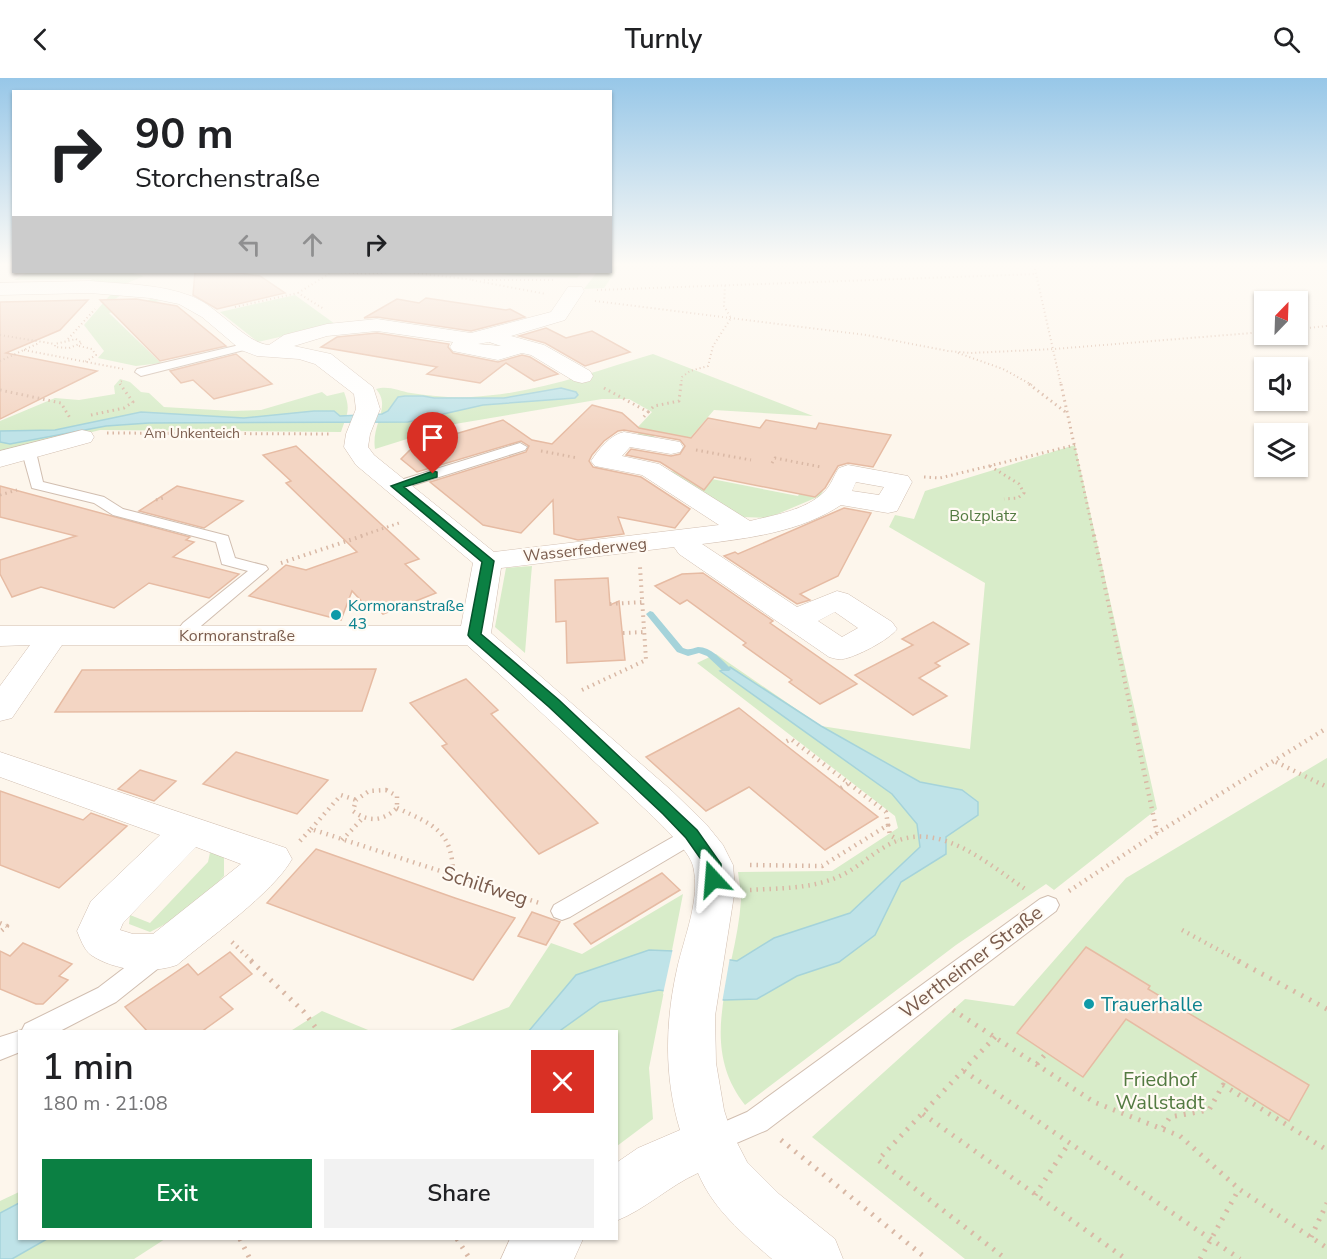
<!DOCTYPE html>
<meta charset="utf-8">
<style>
:root{--surface:#fff;--page:#f2f2f2;--text:#202124;--muted:#757577;--accent:#0b8043}
body{margin:0;font-family:"Nunito Sans",sans-serif;background:var(--page);color:var(--text);height:100vh;display:flex;flex-direction:column;font-size:22px;white-space:nowrap}
*{box-sizing:border-box;margin:0}
p{font-size:20px;color:var(--muted)}
.icon{flex:none;width:33px;height:33px;fill:none;stroke:currentColor;stroke-width:2;stroke-linecap:round;stroke-linejoin:round}
.map{position:relative;flex:1;overflow:hidden}
.details{position:absolute;left:18px;top:952px;width:600px;height:210px;display:flex;flex-direction:column;background:var(--surface);border-radius:0px;box-shadow:0 2px 4px #0004}
.details>*{flex:none}
.hud{position:absolute;left:12px;top:12px;width:600px;height:183px;border-radius:0px;box-shadow:0 2px 4px #0004;background:#fff;color:var(--text);overflow:hidden}
.needle{width:39px;rotate:23deg}
.tools{position:absolute;left:1254px;top:213px;display:grid;gap:12px}
.tools a{display:grid;place-items:center;width:54px;height:54px;border-radius:0px;background:var(--surface);box-shadow:0 2px 4px #0004;font-size:30px}
.pin{position:absolute;display:grid;place-items:center;width:51px;height:51px;color:#fff;margin:-62px -26px;border-radius:50% 50% 50% 0;rotate:-45deg;box-shadow:0 0 6px #0007}
.pin .icon{rotate:45deg}
.me{position:absolute;width:66px;margin:-33px;rotate:341deg;stroke-linejoin:round;filter:drop-shadow(0 0 4px #0008)}
.turn{display:flex;align-items:center;gap:21px;height:126px;padding:0 24px;font-size:27px}
.turn .icon{width:78px;height:78px;stroke-width:2.5}
.turn b{display:block;font-size:42px;line-height:51px}
.lanes{display:flex;align-items:center;height:57px;padding:0 24px;background:#0003;justify-content:center;gap:30px;direction:ltr}
.lanes .off{opacity:.35}
.round{display:grid;place-items:center;flex:none;width:63px;height:63px;border-radius:0px;background:var(--page)}
.overview{display:flex;align-items:center;justify-content:space-between;height:102px;padding:0 24px}
h1{font-size:36px;font-weight:600;line-height:45px}
.button{display:flex;gap:12px;margin-top:auto;padding:12px 24px}
.button a{flex:1;height:69px;border-radius:0px;background:var(--accent);color:#fff;font-size:24px;font-weight:600;line-height:69px;text-align:center}
.button a+a{background:var(--page);color:var(--text)}
header{display:flex;justify-content:space-between;align-items:center;height:78px;padding:0 24px;background:var(--surface);font-size:27px;font-weight:600}
.map>svg:first-child{display:block}
.green{fill:#d8ecc9}
.water{fill:#bfe3e8;stroke:#a5d3da;stroke-width:1.5}
.pier{fill:#fdf6ec}
.lines{fill:none;stroke-linecap:round;stroke-linejoin:round}
.stream{fill:#a5d3da;fill-rule:evenodd}
.building{fill:#f3d5c3;stroke:#e6bba3;stroke-width:1.5}
.lane-casing{stroke:#d1beb0;stroke-width:2}
.street-casing{stroke:#d1beb0;stroke-width:1}
.path-far4{stroke:#d9b8a5;stroke-width:2;stroke-dasharray:1 3;stroke-linecap:butt}
.path-far3{stroke:#d9b8a5;stroke-width:3;stroke-dasharray:1.5 4;stroke-linecap:butt}
.path-far2{stroke:#d9b8a5;stroke-width:4;stroke-dasharray:1.5 4.5;stroke-linecap:butt}
.path-far1{stroke:#d9b8a5;stroke-width:4.5;stroke-dasharray:1.5 5;stroke-linecap:butt}
.path{stroke:#d9b8a5;stroke-width:5;stroke-dasharray:2 7;stroke-linecap:butt}
.lane{fill:#fff;fill-rule:evenodd}
.street{fill:#fff;fill-rule:evenodd}
.route{fill:#0b8043;stroke:#07532c;stroke-width:1.5}
.culture-dot{fill:#0f9aa8;stroke:#fffaf3;stroke-width:2}
.labels{text-anchor:middle;dominant-baseline:central;stroke-width:4.5;stroke-linejoin:round;paint-order:stroke}
.far-street-label{font-size:14px;fill:#7a5c4d;stroke:#fffaf3}
.park-label{font-size:16px;fill:#537a41;stroke:#fffaf3}
.street-label{font-size:16px;fill:#7a5c4d;stroke:#fffaf3}
.culture-label{font-size:16px;fill:#0d838f;stroke:#fffaf3;text-anchor:start}
.near-street-label{font-size:20px;fill:#7a5c4d;stroke:#fffaf3}
.near-culture-label{font-size:20px;fill:#0d838f;stroke:#fffaf3;text-anchor:start}
.near-park-label{font-size:20px;fill:#537a41;stroke:#fffaf3}
</style>
<header><svg class="icon" aria-label="back" viewBox="0 0 24 24"><path d="M15 5l-7 7 7 7"/></svg>Turnly<svg class="icon" aria-label="search" viewBox="0 0 24 24"><circle cx="10" cy="10" r="6"/><path d="M15 15l6 6"/></svg></header>
<div class="map">
<svg width="1327" height="1181" viewBox="0 0 1327 1181">
<rect width="100%" height="100%" fill="#fdf6ec"/>
<!-- green -->
<g class="green">
<polygon points="611,187 620,187 604,210 584,211 597,194 610,194"/>
<polygon points="28,194 129,194 144,198 125,206 88,205 92,201 14,202"/>
<polygon points="486,194 582,194 577,200 516,198"/>
<polygon points="111,216 121,217 115,221 143,225 151,221 160,223 109,235 161,285 136,288 98,280 104,273 84,247"/>
<polygon points="295,217 335,246 258,264 220,234"/>
<path d="M653,276l160,62 -99,-6 -24,28 -31,-6 -8,8 -16,-3 7,-8 -5,-1 15,-16 -23,-13h-27l-147,25 -80,25c-4,-25 17,-42 1,-60 12,-4 23,2 35,4 20,3 40,5 60,4 63,-3 122,-25 182,-43z"/>
<path d="M120,301l10,3 11,10 8,1 15,14 68,4 29,-1 61,-18 5,4 17,-4c7,18 3,22 -3,40l-241,-2 -100,25v-34l55,-23 24,2 36,-6 -1,-8z"/>
<path d="M1075,367l82,364 -103,81 -8,-6 -90,61 -211,160c-50,-63 -8,-135 -4,-205 0,-9 -2,-19 -3,-28l94,-1 66,-43 -3,-12 -198,-153 19,-9 105,72 149,23 15,-166 -96,-56 6,-12 19,4 11,-28z"/>
<polygon points="666,392 798,418 809,401 828,405 820,418 768,440 742,439"/>
<polygon points="532,488 531,499 525,575 495,549 506,490"/>
<polygon points="1327,680 1327,1181 965,1181 812,1059 965,921 1014,928 1126,800"/>
<path d="M211,770l13,5v23c-21,22 -46,43 -74,56l-21,-8 1,-9 20,8 58,-61z"/>
<polygon points="683,816 649,990 653,1041 617,1068 616,954 445,954 509,929 551,865 582,876"/>
<polygon points="322,933 373,954 289,954"/>
<polygon points="19,1114 20,1161 165,1161 134,1181 0,1181 0,1123"/>
</g>
<!-- water -->
<g class="water">
<polygon points="561,310 576,314 578,317 575,320 483,327 408,344 149,345 106,348 10,366 0,364 0,353 55,352 141,334 244,340 314,333 334,333 340,338 382,336 388,333 398,319 405,318 423,318 434,320 504,320"/>
<polygon points="730,589 821,648 920,704 962,712 978,724 978,737 946,759 946,776 901,804 875,857 839,884 797,898 757,921 724,922 659,912 600,924 558,954 528,954 576,897 649,872 673,873 737,883 774,860 850,835 920,769 917,746 892,716 720,593"/>
<polygon points="19,1125 20,1161 47,1161 12,1181 0,1181 0,1135"/>
</g>
<!-- pier -->
<polygon class="pier" points="673,870 730,879 722,925 663,916"/>
<g class="lines">
<!-- stream -->
<path class="stream" d="M650,533l3,1 30,36c7,3 9,0 15,-1 13,0 23,12 31,20l2,2 -2,2h-6l-16,-15 -8,-3 -11,3 -11,-4 -31,-38z"/>
</g>
<!-- building -->
<g class="building">
<polygon points="195,194 232,194 260,198 285,215 217,231 193,217"/>
<polygon points="426,220 506,232 510,231 525,239 471,253 377,239 364,240 397,221 419,225"/>
<polygon points="136,221 177,228 226,268 160,283 100,222"/>
<polygon points="88,222 60,252 6,275 97,293 0,341 0,224"/>
<polygon points="546,250 566,260 592,253 630,274 585,288 545,265 519,258"/>
<polygon points="377,255 449,266 448,269 453,275 498,284 522,277 530,279 558,296 534,303 506,285 480,305 427,296 437,289 321,269 337,259"/>
<polygon points="236,276 272,306 214,321 193,302 181,305 170,293"/>
<polygon points="592,327 622,335 639,350 691,360 708,340 760,350 766,342 816,351 819,345 891,357 873,389 848,385 838,388 825,410 815,419 714,399 704,412 660,384 626,377 631,371 671,378 680,376 685,368 680,362 624,352 618,353 604,363 592,377 589,383 593,389 641,399 690,431 675,450 618,439 624,456 578,462 554,456 553,422 521,455 483,447 430,404 526,374 529,368 521,363 417,394 401,381 414,368 503,342 532,362 552,366"/>
<polygon points="296,368 419,481 405,486 436,515 383,536 374,527 368,530 352,513 341,542 249,518 286,487 306,492 357,474 286,405 291,403 263,377"/>
<polygon points="0,408 190,459 186,462 194,464 173,479 239,496 209,520 149,505 114,530 41,509 12,519 0,496 0,482 76,458 0,439"/>
<polygon points="177,408 243,423 204,450 139,433"/>
<polygon points="844,430 871,435 838,498 800,516 810,522 797,526 724,478 735,474 738,476"/>
<polygon points="703,495 773,543 770,545 857,606 820,626 789,604 792,602 743,567 746,565 687,522 680,526 655,508 682,496"/>
<polygon points="608,500 610,527 619,523 625,582 567,585 566,543 556,544 555,502"/>
<polygon points="933,544 969,566 935,585 940,588 919,600 947,618 913,637 855,597 913,567 902,561"/>
<polygon points="376,591 362,633 55,634 82,592"/>
<polygon points="466,601 498,632 491,636 598,745 539,776 442,668 447,666 410,625"/>
<polygon points="739,630 783,665 878,739 825,772 749,709 706,733 646,679"/>
<polygon points="236,674 328,702 297,736 203,706"/>
<polygon points="140,692 176,703 154,723 118,711"/>
<polygon points="0,713 83,742 91,735 127,748 59,810 0,787"/>
<polygon points="316,771 455,820 515,840 473,902 267,825"/>
<polygon points="662,795 680,812 591,866 574,846"/>
<polygon points="532,834 560,844 546,867 518,858"/>
<polygon points="23,865 72,886 59,898 68,902 43,926 36,926 0,911 0,873 10,878"/>
<polygon points="1086,869 1150,908 1148,911 1309,1007 1289,1043 1126,941 1083,999 1017,955"/>
<polygon points="230,874 252,896 220,919 233,931 201,954 148,954 125,929 188,886 198,897"/>
</g>
<g class="lines">
<!-- lane casing -->
<g class="lane-casing">
<g id="lane">
<polygon points="248,265 252,266 252,270 141,298 135,294 137,291"/>
<polygon points="520,365 527,369 525,372 401,411 391,411 389,408 391,405"/>
<polygon points="29,370 36,374 43,404 104,419 123,431 228,458 235,480 266,488 268,491 195,553 188,562 176,562 173,558 183,545 248,493 222,486 216,464 113,437 94,425 32,410 22,374"/>
<polygon points="692,748 700,750 703,756 700,762 570,839 562,842 554,839 551,833 554,827"/>
<polygon points="1048,818 1056,821 1059,827 1056,833 767,1052 711,1076 701,1072 697,1063 701,1054 747,1034 1040,821"/>
<polygon points="157,868 165,871 169,878 165,885 116,924 58,954 20,954 20,974 0,982 0,959 22,952 25,946 98,910 149,871"/>
</g>
</g>
<!-- street casing -->
<g class="street-casing">
<g id="street">
<path d="M90,203c33,3 70,3 101,15 27,10 54,47 78,49l15,-10 43,-11 50,-5 94,14 80,-21 17,-25h14l2,4 -19,29 -54,16 33,9 46,26 3,5 -3,5 -8,2 -8,-2 -43,-26 -9,-2 -24,7 -45,-9 -3,-4 3,-5 -76,-11 -50,5 -33,10 37,8 42,33 7,22 -10,25 -2,13 6,8 120,97 225,-27 -77,-50 -47,-9 -4,-5c8,-12 19,-26 33,-29l56,10 3,5 -3,5 -9,2 -41,-7 -8,9 37,8 91,57c25,-6 56,-11 74,-29 7,-6 10,-17 15,-24l9,-3 60,11 4,6 -15,29 -9,2 -47,-8c-41,27 -91,33 -139,39l95,63 40,-16 11,3 44,28 5,7c-8,11 -41,28 -54,30 -5,1 -10,-1 -14,-2l-150,-103 -5,-7 -173,21 -10,65 181,158 34,33 17,21 10,20 2,24 -20,127 1,47 8,47 6,19 17,33 32,32 56,45 8,20h-71c-29,-25 -59,-50 -74,-86 -29,13 -52,36 -82,48v-58l22,-15 42,-18c-16,-53 -15,-107 -3,-161 7,-32 24,-70 16,-103 -5,-20 -50,-58 -66,-74 -53,-49 -106,-99 -160,-147h-405l-50,73 -12,3v-35l30,-41 -30,1v-20h461l12,-63 -117,-98 -12,-18 2,-13 10,-25 -2,-15 -39,-30 -16,-5 -42,-3 -16,-6 -39,-33 -23,-13 -29,-6 -60,-5 -90,2v-12zM489,264l12,4 -23,-2zM856,404l28,5 -5,8 -27,-4zM835,534l23,16 -16,9 -24,-16z"/>
<polygon points="82,352 91,354 94,359 91,364 0,389 0,373"/>
<path d="M0,674l286,96 6,11c-19,34 -83,79 -115,106 -26,9 -62,6 -86,-10 -7,-5 -11,-17 -14,-24l14,-30 69,-66 -160,-58zM196,769l45,17 -88,70h-20l-13,-4 3,-7z"/>
<polygon points="510,1161 583,1161 574,1181 501,1181"/>
</g>
</g>
<!-- path-far4 -->
<g class="path-far4">
<polyline points="1034,187 1061,307"/>
<polyline points="337,194 367,196 389,194"/>
<polyline points="406,194 474,202"/>
<polyline points="472,202 546,216"/>
<polyline points="484,202 555,202"/>
<polyline points="597,212 1036,196"/>
<polyline points="298,215 332,194"/>
<polyline points="595,223 866,257 948,273 971,275 1054,271 1264,254"/>
<polyline points="235,229 298,215 324,231"/>
<polyline points="1298,251 1327,248"/>
<polyline points="0,257 55,266"/>
<polyline points="68,261 95,231"/>
<polygon points="76,261 82,265 69,270 55,269 55,266"/>
<polyline points="79,268 92,271 96,277 85,284"/>
<polyline points="24,272 123,291"/>
<polyline points="958,275 1003,291 1032,307"/>
<polyline points="0,283 39,265"/>
<polyline points="120,307 120,304 124,302"/>
<polyline points="681,307 682,299 690,293 708,288 713,268 731,240 724,228 725,207"/>
</g>
<!-- path-far3 -->
<g class="path-far3">
<polyline points="1029,306 1068,336"/>
<polyline points="1061,306 1094,458"/>
<polyline points="604,310 648,334 642,341"/>
<polyline points="0,312 61,325 70,340"/>
<polyline points="648,334 654,328 679,323 681,306"/>
<polyline points="91,337 124,330 133,324 120,306"/>
<polyline points="107,355 330,356"/>
<polyline points="696,372 751,382"/>
<polyline points="541,373 578,380"/>
<polyline points="772,385 775,380 821,389"/>
<polyline points="990,388 1019,406 1024,415 1018,420 1004,421"/>
<polyline points="924,399 940,400 1075,367"/>
<polyline points="0,417 17,412"/>
<polyline points="156,422 164,420"/>
<polyline points="361,458 399,445"/>
</g>
<!-- path-far2 -->
<g class="path-far2">
<polyline points="1094,457 1134,647"/>
<polyline points="281,485 365,457"/>
<polyline points="610,526 642,524"/>
<polyline points="623,555 644,554"/>
<polyline points="582,612 646,582 640,489"/>
</g>
<!-- path-far1 -->
<g class="path-far1">
<polyline points="1134,646 1157,755"/>
<polyline points="1276,684 1327,709"/>
<polyline points="841,710 849,705"/>
<path d="M386,712l11,6v12c-14,13 -28,15 -44,3l3,-11 13,-9z"/>
<path d="M397,730c37,17 56,23 56,68"/>
<polyline points="888,747 890,757 898,762"/>
<polyline points="311,751 341,717 356,722"/>
<polyline points="342,762 362,741"/>
<polyline points="300,763 311,751 539,825"/>
<polyline points="750,787 822,788 888,747 886,734 791,661 783,665"/>
<path d="M750,812c30,-2 62,-1 90,-14 18,-8 32,-23 50,-32 48,-25 97,19 135,45"/>
<polyline points="1069,813 1157,755 1327,650"/>
<polyline points="0,845 7,848 0,854"/>
<polyline points="1182,852 1241,884"/>
<polyline points="232,864 253,884"/>
</g>
<!-- path -->
<g class="path">
<polyline points="251,883 304,934 319,954"/>
<polyline points="1238,883 1327,931"/>
<polyline points="953,932 1094,1024 1180,1058 1239,1111 1327,1170"/>
<polyline points="995,959 878,1082 1006,1181"/>
<polyline points="1037,986 1047,974"/>
<polyline points="964,993 1240,1181"/>
<polyline points="923,1036 1126,1181"/>
<polyline points="1163,1050 1170,1039 1209,1032 1223,1007 1327,1072"/>
<polyline points="781,1062 927,1181"/>
<polyline points="1035,1117 1069,1065"/>
<polyline points="1311,1159 1327,1125"/>
<polyline points="240,1161 250,1181"/>
<polyline points="457,1161 470,1181"/>
<polyline points="1200,1181 1239,1111"/>
</g>
<!-- lane -->
<use href="#lane" class="lane"/>
<!-- street -->
<use href="#street" class="street"/>
</g>
<!-- sky -->
<linearGradient id="sky" x2="0" y2="1"><stop stop-color="#97c7e8"/><stop offset="0.53" stop-color="#fefbf6"/><stop offset="1" stop-color="#fefbf6" stop-opacity="0"/></linearGradient>
<rect width="1327" height="352" fill="url(#sky)"/>
<!-- route -->
<polygon class="route" points="433,393 437,394 437,399 404,409 494,483 481,556 559,622 697,752 721,786 722,801 719,805 713,807 707,805 705,787 686,760 663,736 549,629 470,560 468,557 482,484 391,408"/>
<!-- markers -->
<g class="culture-dot">
<circle cx="336" cy="537" r="6"/>
<circle cx="1089" cy="926" r="6"/>
</g>
<g class="labels">
<!-- far-street labels -->
<g class="far-street-label">
<text x="192" y="355">Am Unkenteich</text>
</g>
<!-- park labels -->
<g class="park-label">
<text x="983" y="438">Bolzplatz</text>
</g>
<!-- street labels -->
<g class="street-label">
<text transform="translate(585 472) rotate(-6)">Wasserfederweg</text>
<text x="237" y="558">Kormoranstraße</text>
</g>
<!-- culture labels -->
<g class="culture-label">
<text x="348" y="528">Kormoranstraße<tspan x="348" dy="18">43</tspan></text>
</g>
<!-- near-street labels -->
<g class="near-street-label">
<text transform="translate(485 808) rotate(18)">Schilfweg</text>
<text transform="translate(971 884) rotate(-37)">Wertheimer Straße</text>
</g>
<!-- near-culture labels -->
<g class="near-culture-label">
<text x="1101" y="926">Trauerhalle</text>
</g>
<!-- near-park labels -->
<g class="near-park-label">
<text x="1160" y="1001">Friedhof<tspan x="1160" dy="23">Wallstadt</tspan></text>
</g>
</g>
</svg>
<div class="tools">
<a><svg class="needle" viewBox="-14 -14 28 28"><path d="M0-13l5 13h-10z" fill="#e53935"/><path d="M0 13l5-13h-10z" fill="#757577"/></svg></a>
<a><svg class="icon" aria-label="sound" viewBox="0 0 24 24"><path d="M4 9h4l5-4v14l-5-4H4zM17 9q2 3 0 6"/></svg></a>
<a><svg class="icon" aria-label="layers" viewBox="0 0 24 24"><path d="M12 4l9 5-9 5-9-5zM3 14l9 5 9-5"/></svg></a>
</div>
<div class="pin" style="left:433px;top:396px;background:#d93025"><svg class="icon" aria-label="arrive" viewBox="0 0 24 24"><path d="M6 21V4h12l-3 4 3 4H6"/></svg></div>
<svg class="me" style="left:713px;top:801px" viewBox="-20 -20 40 40"><path d="M0-17L14 15 0 8-14 15z" fill="#0b8043" stroke="#fff" stroke-width="4"/></svg>
<div class="hud">
<div class="turn"><svg class="icon" aria-label="right" viewBox="0 0 24 24"><path d="M7 20v-9h11M14 6l5 5-5 5"/></svg><div><b>90 m</b>Storchenstraße</div></div>
<div class="lanes"><svg class="icon off" aria-label="left" viewBox="0 0 24 24"><path d="M17 20v-9H6M10 6l-5 5 5 5"/></svg><svg class="icon off" aria-label="ahead" viewBox="0 0 24 24"><path d="M12 20V5M6 11l6-6 6 6"/></svg><svg class="icon" aria-label="right" viewBox="0 0 24 24"><path d="M7 20v-9h11M14 6l5 5-5 5"/></svg></div>
</div>
<section class="details">
<div class="overview"><div><h1>1 min</h1><p>180 m · 21:08</p></div><a class="round" style="background:#d93025;color:#fff"><svg class="icon" aria-label="close" viewBox="0 0 24 24"><path d="M6 6l12 12M18 6L6 18"/></svg></a></div>
<div class="button"><a>Exit</a><a>Share</a></div>
</section>
</div>
